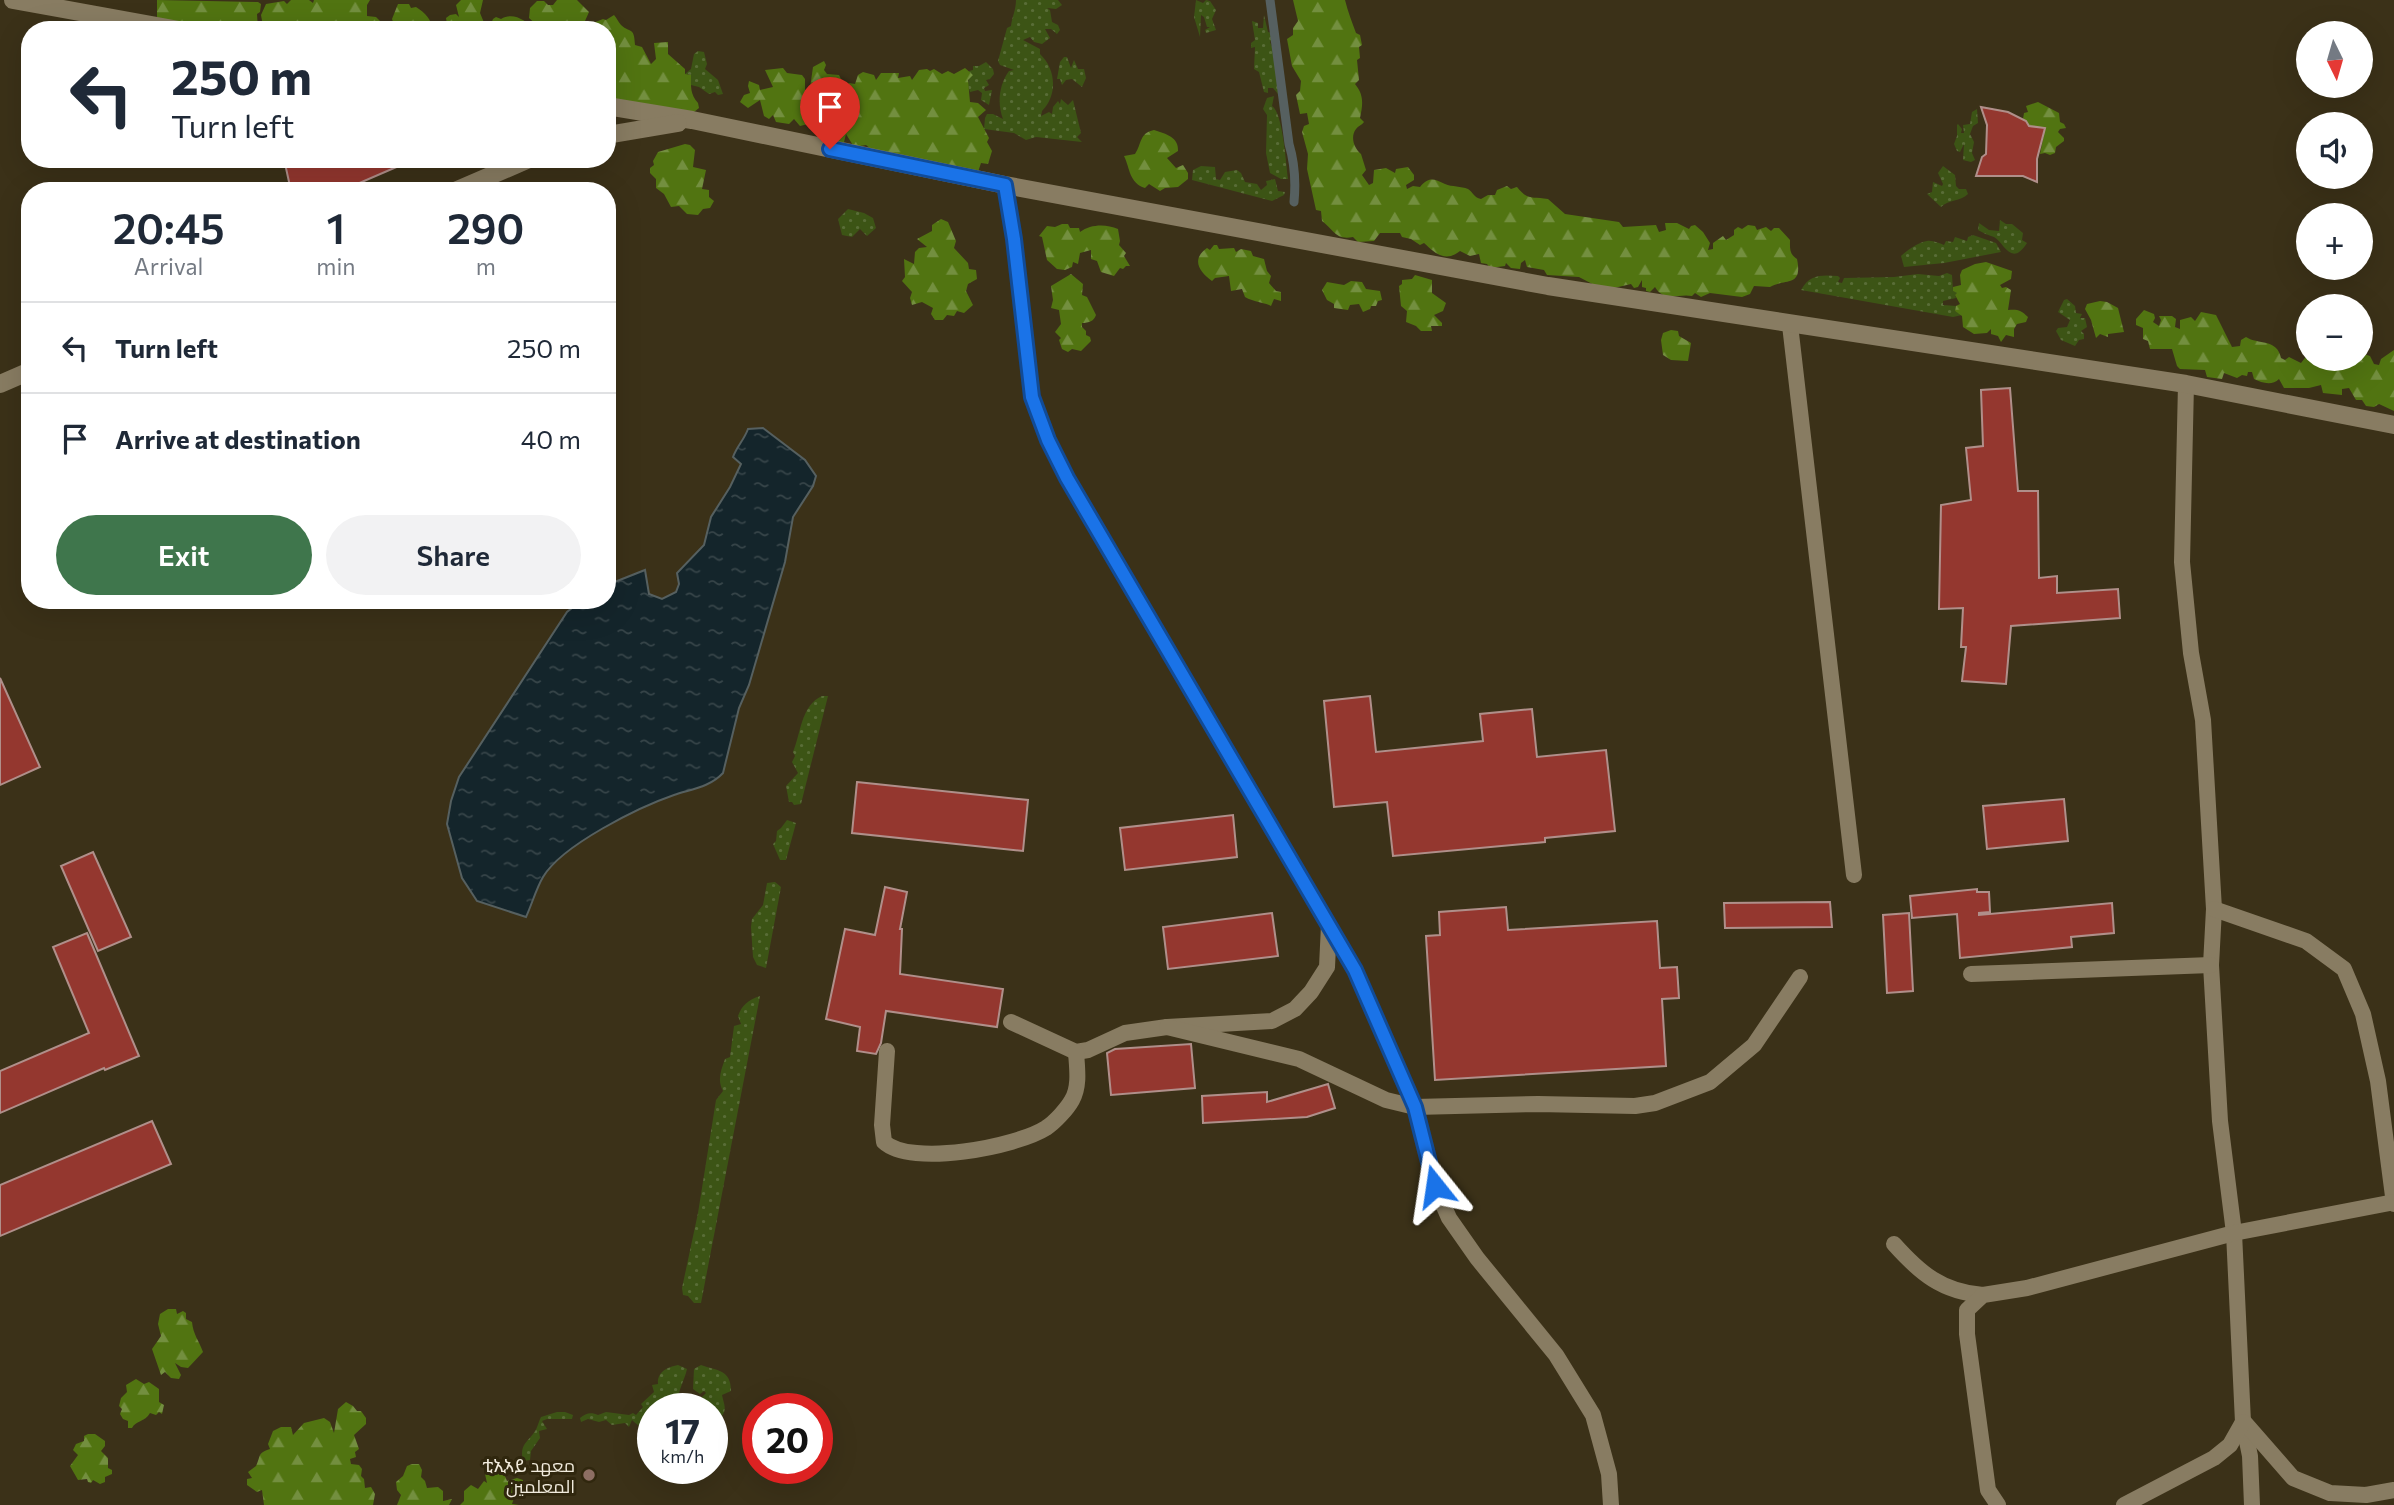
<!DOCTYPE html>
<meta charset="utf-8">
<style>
:root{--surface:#fff;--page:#f2f2f3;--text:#1f2937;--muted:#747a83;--line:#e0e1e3;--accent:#3f764c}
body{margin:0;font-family:Commissioner,Cairo,"Noto Sans Ethiopic",sans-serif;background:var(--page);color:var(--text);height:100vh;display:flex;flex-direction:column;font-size:26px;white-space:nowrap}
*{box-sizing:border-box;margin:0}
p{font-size:23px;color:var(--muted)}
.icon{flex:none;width:38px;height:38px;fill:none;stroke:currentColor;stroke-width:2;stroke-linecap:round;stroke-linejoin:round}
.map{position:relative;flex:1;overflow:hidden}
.details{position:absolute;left:21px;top:182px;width:595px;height:427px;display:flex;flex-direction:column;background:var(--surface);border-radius:28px;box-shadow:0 7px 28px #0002}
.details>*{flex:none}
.hud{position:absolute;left:21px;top:21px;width:595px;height:147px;border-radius:28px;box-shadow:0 7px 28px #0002;background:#fff;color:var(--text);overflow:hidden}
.needle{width:46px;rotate:175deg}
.controls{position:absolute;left:2296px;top:21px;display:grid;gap:14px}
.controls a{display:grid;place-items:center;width:77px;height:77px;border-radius:50%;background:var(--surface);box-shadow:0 7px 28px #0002;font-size:35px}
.speed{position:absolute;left:637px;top:1393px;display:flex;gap:14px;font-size:35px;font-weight:700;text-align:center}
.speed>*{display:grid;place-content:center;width:91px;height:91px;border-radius:50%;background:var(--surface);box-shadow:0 7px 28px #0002;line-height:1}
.speed small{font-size:18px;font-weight:400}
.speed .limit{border:10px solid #d22;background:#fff;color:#111}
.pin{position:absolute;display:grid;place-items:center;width:60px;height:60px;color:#fff;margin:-72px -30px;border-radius:50% 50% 50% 0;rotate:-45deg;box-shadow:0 0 7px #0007}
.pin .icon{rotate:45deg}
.me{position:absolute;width:77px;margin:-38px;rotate:345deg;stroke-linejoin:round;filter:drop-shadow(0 0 5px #0008)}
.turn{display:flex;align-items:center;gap:24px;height:147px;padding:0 35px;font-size:32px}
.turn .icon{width:91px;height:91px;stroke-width:2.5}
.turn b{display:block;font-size:49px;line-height:60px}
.eta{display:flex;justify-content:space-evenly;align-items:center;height:119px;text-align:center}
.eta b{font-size:42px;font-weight:600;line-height:49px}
.primary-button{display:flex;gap:14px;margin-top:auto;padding:14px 35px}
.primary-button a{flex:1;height:80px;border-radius:42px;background:var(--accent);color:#fff;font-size:28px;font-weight:600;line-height:80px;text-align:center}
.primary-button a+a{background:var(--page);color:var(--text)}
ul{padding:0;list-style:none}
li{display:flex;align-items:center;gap:21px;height:91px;padding:0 35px;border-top:2px solid var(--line)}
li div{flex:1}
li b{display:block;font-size:26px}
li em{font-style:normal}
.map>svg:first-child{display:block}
.grass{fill:url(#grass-dots)}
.forest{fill:url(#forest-firs)}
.water{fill:url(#water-ripples);stroke:#566060;stroke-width:2}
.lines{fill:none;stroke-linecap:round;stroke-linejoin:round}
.stream{stroke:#566060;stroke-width:9}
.building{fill:#94372f;stroke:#b08f8a;stroke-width:2}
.lane{stroke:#887c62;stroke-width:16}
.street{stroke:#887c62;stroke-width:18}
.route-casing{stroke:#114b97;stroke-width:18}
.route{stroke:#1a73e8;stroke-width:12}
.education-dot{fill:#8d6e63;stroke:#30270e;stroke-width:2.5}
.labels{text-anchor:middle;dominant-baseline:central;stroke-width:6;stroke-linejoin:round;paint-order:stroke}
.poi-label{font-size:18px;fill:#f1ebdd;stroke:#30270e;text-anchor:end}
</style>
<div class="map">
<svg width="2394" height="1505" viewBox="0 0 2394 1505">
<defs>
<pattern id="grass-dots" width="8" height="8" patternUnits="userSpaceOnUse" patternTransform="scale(1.75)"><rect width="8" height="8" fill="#3c5415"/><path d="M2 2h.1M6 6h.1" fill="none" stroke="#596d37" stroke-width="1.8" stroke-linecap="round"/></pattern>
<pattern id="forest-firs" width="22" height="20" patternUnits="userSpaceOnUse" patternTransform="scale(1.75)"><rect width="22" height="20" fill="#517411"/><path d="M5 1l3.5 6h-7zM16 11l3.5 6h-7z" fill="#738f3f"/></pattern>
<pattern id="water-ripples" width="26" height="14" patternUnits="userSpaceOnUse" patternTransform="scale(1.75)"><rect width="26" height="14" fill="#14252b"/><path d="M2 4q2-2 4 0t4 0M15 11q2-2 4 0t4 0" fill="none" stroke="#374549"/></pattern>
</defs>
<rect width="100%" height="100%" fill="#3b3118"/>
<!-- grass -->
<g class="grass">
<path d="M1016,0h42l4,5 -6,4 -9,-1 3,2 2,12 6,3 2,5 -3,4 -6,-5h-6l5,9 -8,6 -8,-2 -4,-5 -7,3 17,9v5c16,15 18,41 2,57l-1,5 8,-4 3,2 1,-7 5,-6 2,3 1,-5 7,6 5,-5 8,33 -4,4 5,5 -46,-5 -10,3 -12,-7 -30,-4 1,-11 2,-4h6l10,5c-6,-16 -4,-34 6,-48l5,-1 -14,-5 -2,-4 9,-33 4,-2c1,-9 5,-16 5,-26z"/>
<polygon points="1196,0 1203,3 1206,0 1210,1 1216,10 1212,19 1216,30 1206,33 1205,30 1210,27 1207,27 1204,17 1201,15 1200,37 1194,17"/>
<polygon points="1264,15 1268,32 1275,34 1270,42 1279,63 1282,88 1278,94 1273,88 1268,88 1268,93 1264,92 1259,72 1254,69 1255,47 1251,48 1251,43 1255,40 1252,21 1258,23 1258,28 1263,28"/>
<polygon points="698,51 704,52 707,64 705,69 718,80 723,94 718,95 715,92 709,94 699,87 691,85 691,75 685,74 691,69 694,54"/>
<polygon points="1064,57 1067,57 1071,68 1074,60 1078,69 1084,69 1086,78 1082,87 1072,79 1066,80 1062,85 1060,79 1057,79 1060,62"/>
<polygon points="986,62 993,69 994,74 990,79 986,80 989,85 984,88 985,91 992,90 989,105 981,100 982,93 978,90 970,92 968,86 969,71 973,70 973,66 979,66"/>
<path d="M1274,96l-2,10c11,7 14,58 16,73h-7l-11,-6 -4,-20 1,-38 -4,-6 4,-11z"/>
<polygon points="1977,109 1978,123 1973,126 1970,134 1974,142 1972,153 1975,160 1971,162 1963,160 1964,144 1960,152 1957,151 1954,144 1957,136 1957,125 1958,124 1962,129 1961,133 1964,133 1963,125 1970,124 1972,112"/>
<polygon points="1201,166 1215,167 1216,179 1220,180 1225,172 1237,170 1241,173 1245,182 1257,184 1261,190 1267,185 1266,181 1275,179 1278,191 1285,192 1284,195 1272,201 1192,180 1193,170"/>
<path d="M1943,166l12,9 1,11 3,3h7l2,5c-8,8 -19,5 -27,13l-14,-13 5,-2 1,-10 9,4 1,-2 -5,-11z"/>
<polygon points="848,209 864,213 873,218 876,228 867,236 860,229 852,237 842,235 838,219"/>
<path d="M2000,220l6,4h6l11,9 -1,7 5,3c-16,25 -23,-1 -33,-6 -6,-2 -11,-4 -16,-7l1,-7 10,7 10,1z"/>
<path d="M1973,235l23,8 5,9 -57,11 -40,4 -3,-11c5,-5 18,-14 26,-15 5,-1 12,2 17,4l2,-4 7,1 2,-5 12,4 1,-4z"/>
<path d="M1947,273l5,2 1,16 5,2 -3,2 1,3 -13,3v4l13,1 -1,5 7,4 -9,2 -152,-27c9,-16 20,-15 37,-14l2,2 -2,4 4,1 2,-5 50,-1 24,-3 21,2z"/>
<polygon points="2067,299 2075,306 2076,313 2082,314 2080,318 2085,318 2087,327 2081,331 2084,334 2084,339 2079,340 2075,346 2061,340 2056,331 2058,328 2067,327 2070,320 2058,312 2064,300"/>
<path d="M822,696h6l-27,108 -7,1 -2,-3h-3l-3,-16 12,-13 -6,-11 3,-6 -2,-4c8,-19 8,-47 29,-56z"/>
<polygon points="787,820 796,823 786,860 780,860 773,844 776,841 777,831 781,828"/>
<polygon points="775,882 781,887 766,968 757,965 753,957 751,927 752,919 763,905 767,883"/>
<path d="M760,996l-59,307h-7l-6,-7 -5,-1 -1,-7 16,-75 18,-113 7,-9c-6,-11 -2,-21 2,-32l5,-2 4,-31 7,-2 -3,-8c4,-11 10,-16 22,-20z"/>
<path d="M678,1365l9,4c-2,10 -9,21 -9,32l7,-2 11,10h-43v16c-9,4 -14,2 -21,-5l-3,7 -4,-4 -13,2 -6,-5 -7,2 -11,-3 -7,3 -1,-4c6,-5 11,-6 18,-3l8,-3 23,3 4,-2 3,2 7,-8 -2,-3 13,-12 -2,-7 6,-1c-1,-12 9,-17 20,-19z"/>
<path d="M701,1365c16,6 30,4 30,26l-9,4c2,10 6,15 -2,23l-8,-1v-8l-12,-2 -1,-7 7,-7 -2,-2 -4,3 -7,-5 1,-20z"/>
<path d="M557,1412h8l8,3 -1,4h-25l-5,2 5,8 -8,2 1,7 -9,13 -1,9 -7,1c-3,-15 2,-17 10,-27 4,-4 5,-11 8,-17z"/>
</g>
<!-- forest -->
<g class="forest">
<path d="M157,0l101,2 3,2 -1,8 -3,2 1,16h-17l1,-9 -9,9h-17l-4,-4c-26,5 -33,8 -55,-9z"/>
<polygon points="291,0 309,0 313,3 314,0 370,0 367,5 367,16 376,17 380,21 382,28 268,30 263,26 261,15 266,4 284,1 287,4"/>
<path d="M461,0h22l-3,13 5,12 6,-1 2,-5 3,-2 5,2c12,-7 25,1 33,11h-90l3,-6 -1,-6 4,-3 6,-1 3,3 -3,-12z"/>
<path d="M557,0h20l12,12 -4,9 3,4 15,-6 3,1 8,-5c3,3 4,7 7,10 10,9 13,1 14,20l7,2 9,17 5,-5 -2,-16 14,-1v12l17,15v5l6,1c0,12 -1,19 7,28l1,5 -5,4 -87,3v-85h-67l-1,-3 -10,-9 1,-10 7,-7h7l4,4h5z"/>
<path d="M1293,0h52c3,12 7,22 11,33l4,2 2,10 -3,2 1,11 -3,2 2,20 -4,4c9,11 8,20 5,34l4,4c-2,3 -6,4 -8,7 -6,8 -2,19 5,25l5,16 -4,5 7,10 4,-2 1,-13 12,-2 9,5 1,-4 12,-2 6,8v5l-8,5 1,4 6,-3 7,1c9,-11 14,-8 25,-3 7,3 16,2 23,5 6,4 5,8 13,10l7,-4h7l2,-5 10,-4 4,3 6,-2c11,14 15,9 31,12l17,15 54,8 4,5 33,-2 3,7 7,-2 -1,-7h12l12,6 2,-3 4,-1 8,7 7,11 -2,7 5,-1v-6l10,-7 3,4 8,-5v-5l4,-3 4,2 6,-4 7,1 2,4 9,-3 5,4 3,-3h5l11,12c0,8 -1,14 7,19 6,29 -12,19 -27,28l-16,-1 -4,8 -8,3 -32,-4 -9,4 -6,-4 -3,3c-13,-3 -28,7 -37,-9l-5,5 -4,-1v-3l-4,-1v-7l-4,7 -4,1 -3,-4 -17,4 -16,-1 -19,-10 -32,-2 -3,-5 -17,-3 -2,-7 -4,3 -1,6 -9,-1 -5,-5 -1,3 -15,2 -3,-4 -6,-1 -2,-9 -9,2 -10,-5c-15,12 -25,2 -36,-8l-4,2 -9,-6 -9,-2 -2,-4h-20l-6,8 -16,1 -5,-5c-17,4 -20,-8 -31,-16l-1,-10 -5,-1 -9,-41 1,-15 -6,-22 2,-6 5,-2 -2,-11 -7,1 -4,-19 4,-4 1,-10 -9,-15 -5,-27 6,-4v-7l5,-7z"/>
<path d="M398,4h11l2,4 5,-1c9,6 16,12 16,23h-36l-4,-11z"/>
<polygon points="824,61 826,65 824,70 827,74 839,75 845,87 849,83 855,84 858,75 863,72 874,75 876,80 881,73 899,73 898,78 910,76 912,80 919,70 927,69 930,71 934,69 942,74 948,71 954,74 965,68 973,75 968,80 970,102 978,103 986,110 978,117 989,138 987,142 992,151 988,164 981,163 978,172 871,149 866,145 854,147 846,134 844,142 830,149 808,124 800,126 794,119 789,124 776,122 773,115 769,119 764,116 760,100 748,108 740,102 744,95 750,93 748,86 749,81 759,85 760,90 773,87 765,70 783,68 787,73 802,75 805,79 805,96 810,88 813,67"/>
<polygon points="2038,102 2059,113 2060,122 2064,124 2066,128 2060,129 2058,132 2064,138 2064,141 2056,147 2055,153 2050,155 2045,153 2040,154 2044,134 2043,129 2029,126 2023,119 2024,113 2028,112 2026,106"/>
<path d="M1154,130c12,4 25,7 24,21l-11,7 9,10 7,-3 5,8v6l-10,8 -13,1 -5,3 -11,-7 -4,4c-16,-5 -15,-20 -21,-32l11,-2c7,-10 4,-21 19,-24z"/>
<polygon points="685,144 690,145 695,150 693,167 706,170 702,189 709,190 709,197 714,201 710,208 703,209 698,215 687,214 679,206 671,207 664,194 656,188 656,179 650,173 650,168 654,165 653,161 658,152"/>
<polygon points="941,219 948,222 956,241 954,248 968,263 969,269 976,270 977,279 968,284 966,291 973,305 964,313 957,311 954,316 947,315 943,320 935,320 931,314 933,308 922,302 912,305 910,298 912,292 902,281 905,277 904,259 914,264 915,252 919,248 927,247 917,239 932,231 932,225"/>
<path d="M1062,224h6l2,4h9l1,4c11,-8 26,-8 38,-3l2,12 -1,4 7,8 -2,3 6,10h-4l-3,3 -3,-1 -6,8 -13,-4 -4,-11 -6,-2v-9l-11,3 -2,11 -5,-2 -1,5 -7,3 -8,-1 -10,-9 -5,-23 -3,-1 8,-10 8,1z"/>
<path d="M1214,245h3l2,4 15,-1 2,4 5,-3 10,2 2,5 11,3 3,12 4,5 -2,7 7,8 5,1v9l-7,-2 -3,7c-4,-3 -18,-4 -26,-9l-3,-8 -11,2 -2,-15 -14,2 -3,3c-13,-9 -21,-22 -5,-33l3,2z"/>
<path d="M1986,262l26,9 -1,8 -11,6 2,3 4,-1 5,3 -3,20c9,-1 13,0 20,7l-2,5 -9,2 -3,5v8l-8,-2 -5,7 -3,-6 -7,-2v-5l-4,4 -13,1 -11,-7 -1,-11 -7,-5 1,-5 4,-2 -5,-9 2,-2 -4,-2v-4l8,-2 -1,-10 2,-5 13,-6z"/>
<path d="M1071,274l12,10 -1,11 5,2 9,18c-2,6 -7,8 -14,8v4l4,4v4l4,2 1,4 -10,10 -9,-2 -4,3 -6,-3 -3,-9 2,-2 -6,-6 6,-8 -2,-14 -8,-2 2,-8 -2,-14z"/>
<polygon points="1415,275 1432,280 1432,293 1446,303 1443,311 1434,315 1442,323 1442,326 1431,326 1432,331 1421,331 1416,326 1406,322 1407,311 1401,306 1399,286 1402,284 1402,280 1412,279"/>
<polygon points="1351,281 1362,282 1366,289 1380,291 1382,300 1378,301 1376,306 1371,306 1370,309 1363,312 1359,304 1350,305 1348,310 1334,308 1334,304 1327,300 1322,290 1327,282 1344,285"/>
<polygon points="2100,301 2107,302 2118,308 2124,332 2108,334 2108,337 2100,334 2096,338 2091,320 2085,309 2087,304"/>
<path d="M2144,310l10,4 1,4 -2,4 6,4 2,-6 -2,-4h13l4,3 -1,8 5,2v-9l11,-3 4,4 6,-9 15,3 16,32 8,-1 1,-6 5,-3c12,8 31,1 35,21l4,2 4,-3 12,6 7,-9v5h53v-6l9,3 4,8 5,1 2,-6 13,-9v61l-15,-7 -5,3 -8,-1 -4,-6h-6l-7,-12 -7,1v6l-19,-2 -2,-8 -12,3h-25l-5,-9c-7,7 -17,4 -25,0l-2,-7h-4l-1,4 -5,-1 -5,3 -13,-5 -2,6 -15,-2 -2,-7 -25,-1 -3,-3 -5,-17h-22l-2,-8 -5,-2v-11l-7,-3v-6z"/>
<polygon points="1671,330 1678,331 1679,336 1691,343 1688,361 1671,360 1663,355 1661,340 1663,333"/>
<path d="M168,1309h8l1,5 6,-3 3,2v6l6,3c1,12 7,19 11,30l-15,16 -7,-1 -6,-4 6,12 -2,4 -8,-1 -6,-6 -4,3 -9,-26 9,-13 -3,-12 2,-10z"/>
<path d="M136,1379l8,5 5,-2 10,7v13l5,3 -2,9 -3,-2 -3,3 -6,-2c-5,9 -15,8 -18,15h-4v-7l-5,-2 -3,-5 2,-5 -3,-3 2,-8 6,-6 -1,-7z"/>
<path d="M346,1402l7,4 4,5h4l5,7v6l-12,11 5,14 -4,3 1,5 -6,2 1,5 8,1 3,4 -1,7 3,3 1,9 6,-1 4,7 -2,11h-109l-2,-15 -5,2 -10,-7v-6l5,-1 -4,-6 8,-6c5,-10 1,-13 14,-17l-2,-5 5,-13 8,-4h10l2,8 11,-12 20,-5 6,4 4,11 4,-24z"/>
<polygon points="88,1434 95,1434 105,1441 105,1446 101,1451 108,1458 108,1468 112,1470 112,1474 105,1477 105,1482 100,1484 93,1480 91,1483 88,1482 87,1479 78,1480 70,1466 78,1455 73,1450 76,1444 84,1441 84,1436"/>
<polygon points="412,1464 419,1464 422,1470 421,1477 425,1481 427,1488 438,1487 443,1491 443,1501 452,1499 449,1505 397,1505 401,1495 397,1490 396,1482 403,1476 407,1466"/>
<polygon points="497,1468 502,1469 507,1481 517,1478 523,1480 523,1487 516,1492 512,1504 519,1505 460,1505 464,1501 464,1491 471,1485 478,1489 484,1481 487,1483 485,1474 490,1470 494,1471"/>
</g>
<!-- water -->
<path class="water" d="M763,428l42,32 11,16 -3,10 -20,31 -8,45 -36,123 -10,23 -16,65c-13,14 -31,16 -49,22 -35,12 -112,50 -131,82 -7,12 -11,27 -17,40l-49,-16 -15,-23 -15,-54 4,-23 8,-24 108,-165 15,-12h25v-15l38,-15 4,24 13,5 14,-7 3,-8 -2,-11 27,-28 7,-28 19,-30 11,-23 -8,-7c4,-11 11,-17 15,-28z"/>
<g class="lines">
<!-- stream -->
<path class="stream" d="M1270,0l19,144c6,20 7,37 5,58"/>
</g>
<!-- building -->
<g class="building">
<polygon points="1981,107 2008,112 2026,121 2029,126 2045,128 2037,159 2037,182 2023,176 1976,176 1982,157 1986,154 1987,125"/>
<polygon points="284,159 415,159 341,191 291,191"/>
<polygon points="2010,388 2018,491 2038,491 2039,578 2057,576 2057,593 2118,589 2120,618 2011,626 2006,684 1962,681 1966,647 1961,647 1963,608 1939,609 1941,505 1971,500 1966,448 1983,446 1981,390"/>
<polygon points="0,678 40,767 0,785"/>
<polygon points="1370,696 1376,752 1483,741 1480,714 1532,709 1537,757 1606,750 1615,831 1545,838 1545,842 1393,856 1387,802 1334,807 1324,701"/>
<polygon points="857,782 1028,800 1023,851 852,833"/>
<polygon points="2064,799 2068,841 1987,849 1983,806"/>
<polygon points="1233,815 1237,857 1125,870 1120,828"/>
<polygon points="93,852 131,937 98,951 61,866"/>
<polygon points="885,887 907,892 900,929 902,929 900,974 1003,989 997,1027 886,1011 881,1043 876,1054 857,1051 860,1027 826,1019 845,929 875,935"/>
<polygon points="1977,889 1977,892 1989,892 1990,912 1979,913 1979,915 2112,903 2114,933 2071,937 2072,947 1960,958 1957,914 1912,918 1910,896"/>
<polygon points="1830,902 1832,927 1725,928 1724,903"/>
<polygon points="1506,907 1508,930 1657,921 1660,968 1677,967 1679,998 1662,999 1666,1066 1435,1080 1426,936 1440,935 1439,912"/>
<polygon points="1272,913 1278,956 1168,969 1163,927"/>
<polygon points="1909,913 1913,991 1887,993 1883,915"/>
<polygon points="87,933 139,1056 105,1070 104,1068 0,1113 0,1071 89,1033 53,947"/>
<polygon points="1191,1044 1195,1088 1111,1095 1107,1053 1115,1049"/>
<polygon points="1328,1084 1335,1108 1307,1117 1203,1123 1202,1096 1267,1092 1267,1102"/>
<polygon points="152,1121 171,1164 0,1236 0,1185"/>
</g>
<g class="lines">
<!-- lane -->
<g class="lane">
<polyline points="1005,185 1014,239 1032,397 1048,440 1067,478 1355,970 1415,1107 1435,1186 1449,1218 1477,1258 1556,1355 1593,1415 1609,1474 1611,1505"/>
<polyline points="1790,325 1854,875"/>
<polyline points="2186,384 2182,562 2191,653 2203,720 2214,909 2211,965 2220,1121 2234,1233 2243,1422 2250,1456 2252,1505"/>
<polyline points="2214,909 2306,941 2344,969 2363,1014 2378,1081 2394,1204"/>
<polyline points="1971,974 2211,965"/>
<polyline points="1011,1022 1076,1052 1088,1050 1125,1033 1167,1027 1272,1021 1295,1009 1311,992 1327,967 1329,925"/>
<polyline points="1167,1027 1299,1059 1386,1100 1415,1107 1538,1104 1635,1106 1655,1103 1710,1082 1754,1045 1800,977"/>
<path d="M887,1051l-5,74 2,17c27,25 132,5 162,-14 9,-6 21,-19 26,-28 8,-14 5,-32 4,-48"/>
<path d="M1894,1244c26,29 48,48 89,51"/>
<polyline points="2245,1423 2293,1478 2330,1493 2366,1495 2394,1490"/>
<polyline points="1998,1505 1988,1490 1967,1334 1967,1310 1983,1295 2027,1288 2234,1233 2394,1202"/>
<polyline points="2124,1505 2214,1458 2230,1445 2243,1422"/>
</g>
<!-- street -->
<g class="street">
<polyline points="13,0 179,30"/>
<polyline points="607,106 692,120 1005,185 1548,286 2186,384 2394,425"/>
<polyline points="607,135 678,123"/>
<polyline points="455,191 529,159"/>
<polyline points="0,384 30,371"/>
</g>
</g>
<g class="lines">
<!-- route casing -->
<g class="route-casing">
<polyline id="route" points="830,149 1005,185 1014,239 1032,397 1048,440 1067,478 1355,970 1415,1107 1435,1186"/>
</g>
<!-- route -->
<use href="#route" class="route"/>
</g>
<!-- markers -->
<circle class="education-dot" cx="589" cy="1475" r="7"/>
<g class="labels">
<!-- poi labels -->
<g class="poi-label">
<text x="575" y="1465">ቲኢኣይ معهد<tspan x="575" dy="21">المعلمين</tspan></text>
</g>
</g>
</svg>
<div class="controls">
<a><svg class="needle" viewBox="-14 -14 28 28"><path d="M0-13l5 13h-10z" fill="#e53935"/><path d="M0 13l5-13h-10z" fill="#747a83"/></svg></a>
<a><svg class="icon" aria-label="sound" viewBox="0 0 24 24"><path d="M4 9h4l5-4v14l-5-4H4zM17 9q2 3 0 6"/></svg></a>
<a>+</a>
<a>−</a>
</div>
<div class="speed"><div>17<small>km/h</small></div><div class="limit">20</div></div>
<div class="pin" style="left:830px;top:149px;background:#d93025"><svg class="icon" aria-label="arrive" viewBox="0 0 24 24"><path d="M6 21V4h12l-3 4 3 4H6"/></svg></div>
<svg class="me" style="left:1435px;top:1186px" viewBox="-20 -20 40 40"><path d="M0-17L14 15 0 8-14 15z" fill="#1a73e8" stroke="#fff" stroke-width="4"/></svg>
<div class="hud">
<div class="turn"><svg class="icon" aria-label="left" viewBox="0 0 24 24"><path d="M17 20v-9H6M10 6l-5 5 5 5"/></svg><div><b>250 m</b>Turn left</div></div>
</div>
<section class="details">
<div class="eta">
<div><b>20:45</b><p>Arrival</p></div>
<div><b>1</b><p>min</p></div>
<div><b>290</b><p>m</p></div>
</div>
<ul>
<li><svg class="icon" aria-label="left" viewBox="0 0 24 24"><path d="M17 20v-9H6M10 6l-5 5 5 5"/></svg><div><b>Turn left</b></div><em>250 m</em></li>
<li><svg class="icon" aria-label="arrive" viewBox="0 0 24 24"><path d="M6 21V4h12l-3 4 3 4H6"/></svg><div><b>Arrive at destination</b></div><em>40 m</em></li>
</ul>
<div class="primary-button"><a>Exit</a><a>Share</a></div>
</section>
</div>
